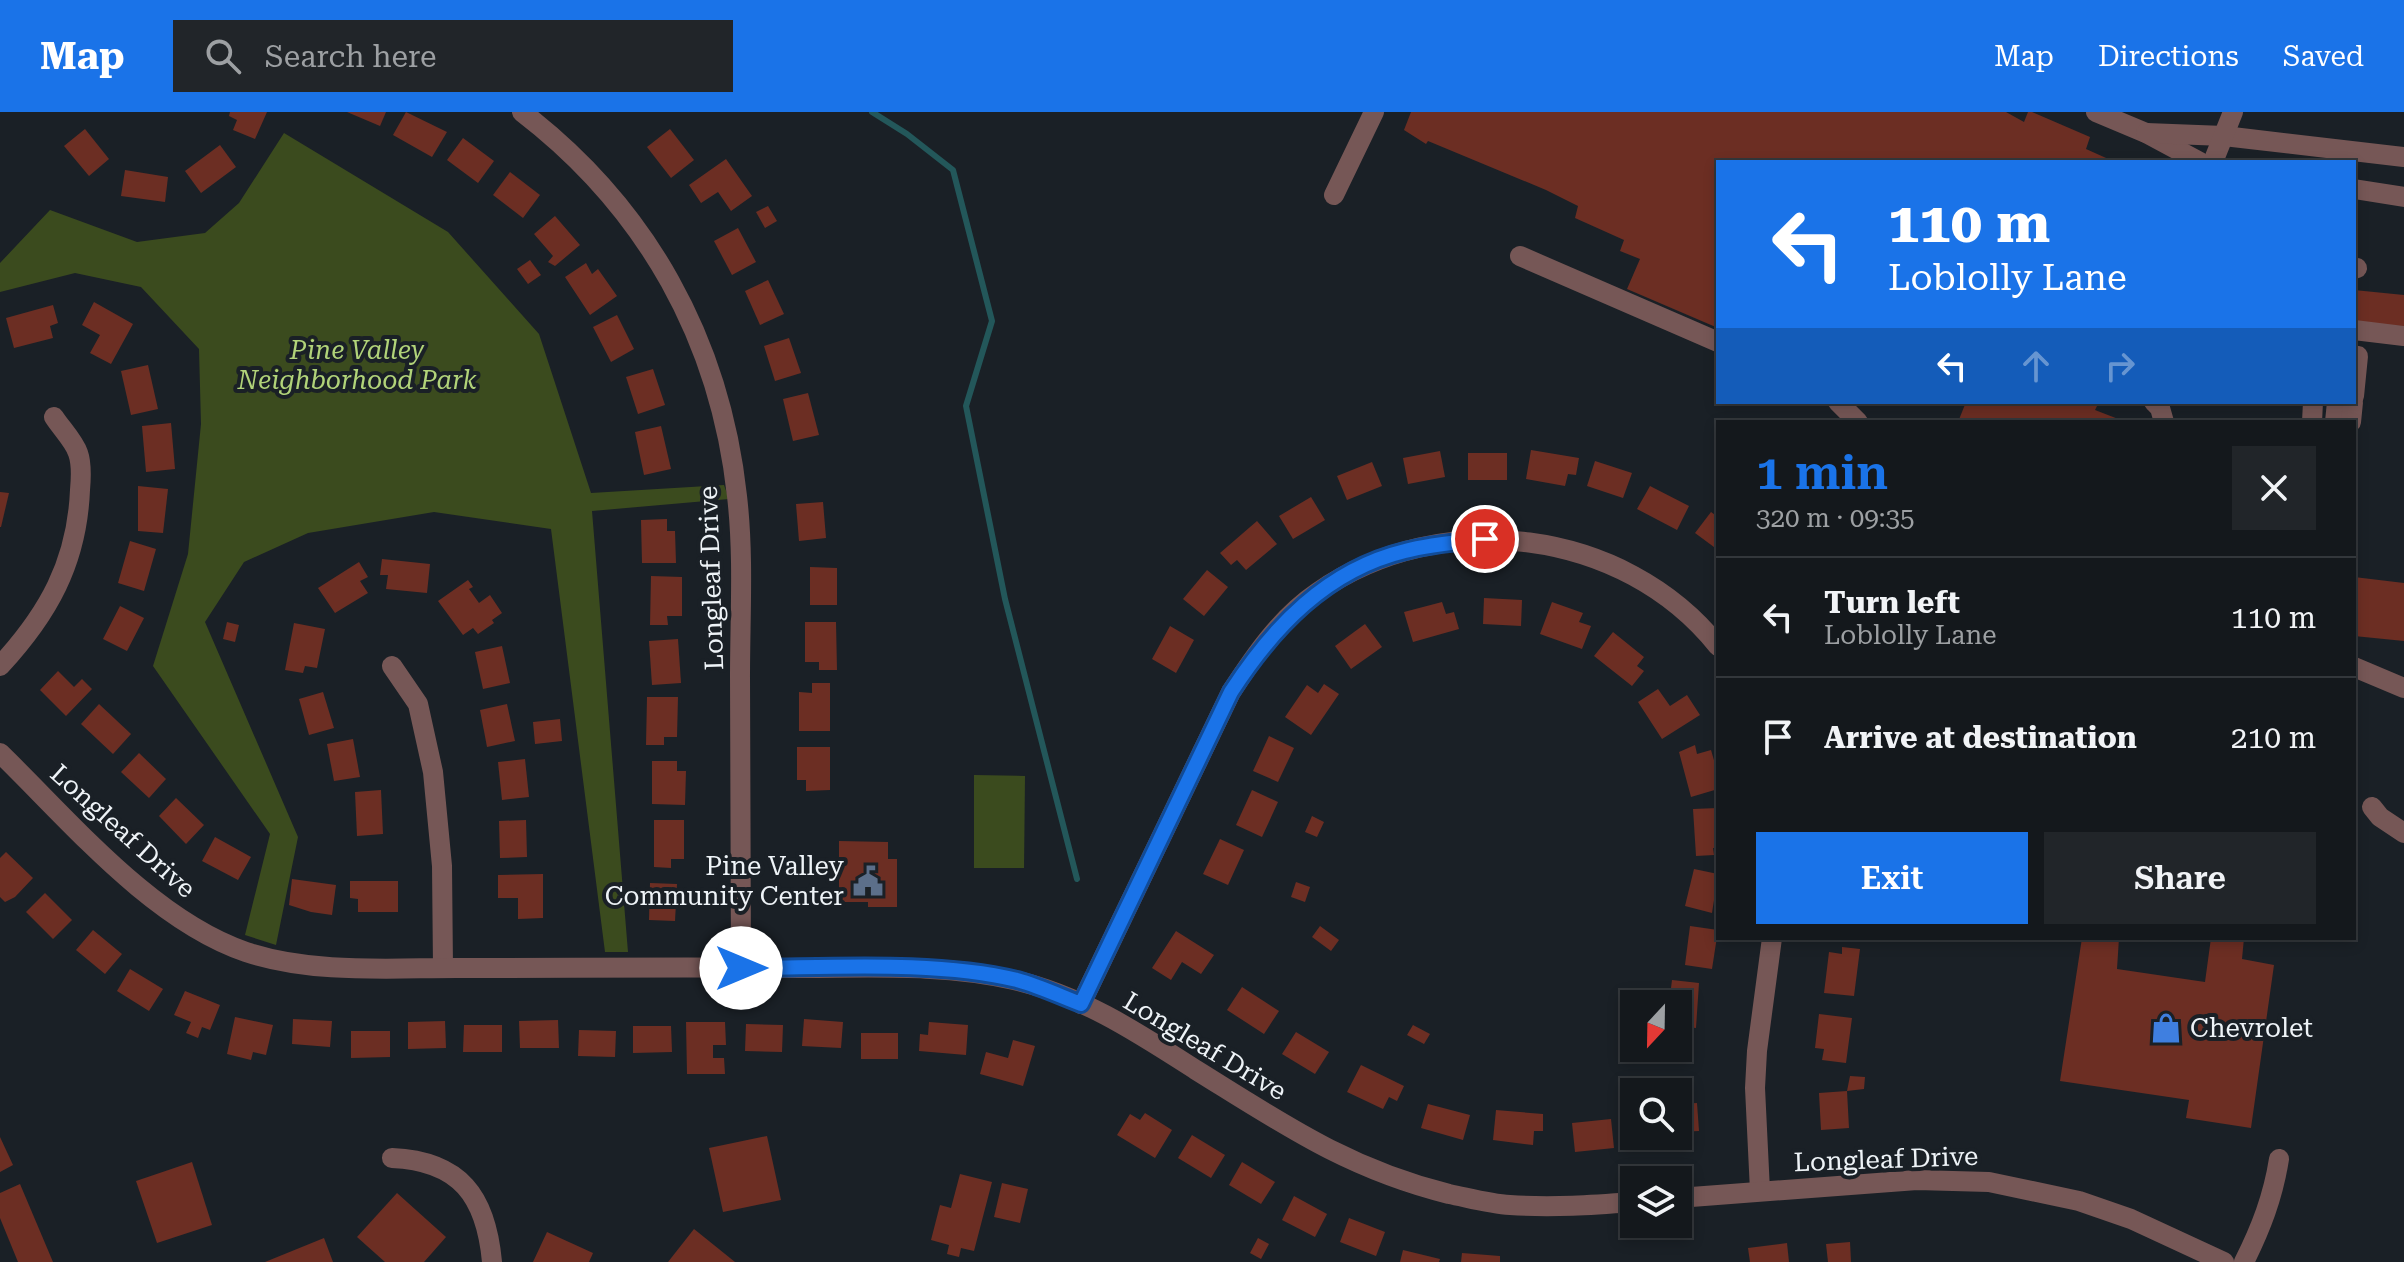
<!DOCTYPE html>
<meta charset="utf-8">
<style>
:root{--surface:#14181c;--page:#212529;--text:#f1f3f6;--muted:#9da0a3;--line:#33373b;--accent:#1a73e8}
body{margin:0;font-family:"Roboto Serif",serif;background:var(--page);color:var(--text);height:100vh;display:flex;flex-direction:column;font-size:30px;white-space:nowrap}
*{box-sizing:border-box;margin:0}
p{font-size:26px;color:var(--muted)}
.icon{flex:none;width:44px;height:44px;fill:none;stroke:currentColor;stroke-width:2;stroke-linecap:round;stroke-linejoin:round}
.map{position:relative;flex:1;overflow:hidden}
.drawer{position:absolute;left:1716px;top:308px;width:640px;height:520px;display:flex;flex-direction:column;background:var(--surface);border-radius:0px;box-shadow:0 4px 12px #0003,0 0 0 2px var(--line)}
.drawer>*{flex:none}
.top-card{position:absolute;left:1716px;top:48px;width:640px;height:244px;border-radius:0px;box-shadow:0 4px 12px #0003,0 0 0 2px var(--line);background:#1a73e8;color:#fff;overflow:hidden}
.needle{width:52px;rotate:202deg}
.buttons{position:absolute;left:1620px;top:878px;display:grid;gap:16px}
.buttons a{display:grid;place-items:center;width:72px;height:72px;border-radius:0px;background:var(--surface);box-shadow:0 4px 12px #0003,0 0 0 2px var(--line);font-size:40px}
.pin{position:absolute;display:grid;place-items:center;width:68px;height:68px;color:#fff;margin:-34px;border:4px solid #fff;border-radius:50%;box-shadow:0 2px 8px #0007}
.me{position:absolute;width:88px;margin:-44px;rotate:90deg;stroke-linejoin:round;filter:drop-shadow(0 0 6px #0008)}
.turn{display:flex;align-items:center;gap:28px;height:168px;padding:0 40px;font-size:36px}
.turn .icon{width:104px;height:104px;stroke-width:2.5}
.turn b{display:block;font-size:56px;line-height:68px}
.lanes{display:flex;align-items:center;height:76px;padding:0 40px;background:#0003;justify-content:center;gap:40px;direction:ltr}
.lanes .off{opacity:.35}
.round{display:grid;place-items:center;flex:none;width:84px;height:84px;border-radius:0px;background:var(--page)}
.headline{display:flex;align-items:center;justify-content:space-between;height:136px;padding:0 40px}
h1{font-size:48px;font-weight:600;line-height:60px;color:var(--accent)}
.button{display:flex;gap:16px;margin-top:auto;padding:16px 40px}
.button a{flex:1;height:92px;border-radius:0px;background:var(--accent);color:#fff;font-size:32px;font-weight:600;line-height:92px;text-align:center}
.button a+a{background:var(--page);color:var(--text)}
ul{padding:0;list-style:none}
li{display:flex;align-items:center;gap:24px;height:120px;padding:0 40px;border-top:2px solid var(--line)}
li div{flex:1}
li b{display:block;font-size:30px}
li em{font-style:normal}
header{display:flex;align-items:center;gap:48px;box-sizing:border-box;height:112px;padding:0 40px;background:var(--accent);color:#fff}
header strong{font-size:38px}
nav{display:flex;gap:44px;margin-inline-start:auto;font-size:28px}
.search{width:560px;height:72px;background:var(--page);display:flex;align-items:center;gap:20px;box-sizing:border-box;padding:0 28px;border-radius:0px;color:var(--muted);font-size:30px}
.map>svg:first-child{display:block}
.green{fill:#3b4b1e}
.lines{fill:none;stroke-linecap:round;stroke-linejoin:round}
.stream{stroke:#23575a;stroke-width:6}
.building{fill:#6c2e23}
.minor{stroke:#765756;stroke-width:20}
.route-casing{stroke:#114b97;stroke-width:20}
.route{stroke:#1a73e8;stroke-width:14}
.labels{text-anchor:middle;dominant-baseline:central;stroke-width:8;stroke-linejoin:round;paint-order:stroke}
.park-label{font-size:26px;font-style:italic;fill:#b1d379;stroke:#1a2026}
.street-label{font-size:26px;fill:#eef3f7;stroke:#1a2026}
.poi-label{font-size:26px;fill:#eef3f7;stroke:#1a2026;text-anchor:end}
</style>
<header>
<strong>Map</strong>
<div class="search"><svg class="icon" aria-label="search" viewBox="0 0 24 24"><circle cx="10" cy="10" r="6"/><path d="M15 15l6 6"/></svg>Search here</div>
<nav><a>Map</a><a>Directions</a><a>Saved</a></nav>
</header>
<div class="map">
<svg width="2404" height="1150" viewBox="0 0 2404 1150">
<rect width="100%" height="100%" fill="#1a2026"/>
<!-- green -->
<g class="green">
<polygon points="284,21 448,120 539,222 591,381 724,373 729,387 592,399 628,840 605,840 551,417 434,400 308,421 244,450 205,510 298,725 276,833 245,823 270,722 153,554 188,442 201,312 199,237 141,175 75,161 0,180 0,151 50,98 137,130 205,121 239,91"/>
<polygon points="974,663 1025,664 1024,756 974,756"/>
</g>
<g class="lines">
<!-- stream -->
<polyline class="stream" points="872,0 907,22 953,58 992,209 966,294 1005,487 1077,767"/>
</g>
<!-- building -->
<g class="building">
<polygon points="230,0 267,0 255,27 233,18 237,8 229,4"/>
<polygon points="347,0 386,0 380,14"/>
<polygon points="406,0 447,20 432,45 393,23"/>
<polygon points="1411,0 2006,0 2024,10 2028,0 2032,0 2090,25 2086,37 2115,50 1718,50 1718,216 1627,177 1640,147 1620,139 1624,128 1575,106 1578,94 1546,78 1428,29 1426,32 1404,18"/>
<polygon points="85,17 109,47 89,64 64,34"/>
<polygon points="670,17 694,48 671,66 647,35"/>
<polygon points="463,26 494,49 478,71 447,48"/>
<polygon points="220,33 236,55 201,81 185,59"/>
<polygon points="726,47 752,84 731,99 718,80 701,91 689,73"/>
<polygon points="125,58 168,65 165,90 121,84"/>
<polygon points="510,60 540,83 523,106 493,83"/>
<polygon points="768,94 777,109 765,116 756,100"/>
<polygon points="555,104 580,133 555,154 548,150 553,144 534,122"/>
<polygon points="738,116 756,150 732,163 714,129"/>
<polygon points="530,148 541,163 528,172 517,157"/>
<polygon points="586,151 592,162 598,157 617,184 590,203 565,165"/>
<polygon points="768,168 784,202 760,213 745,179"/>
<polygon points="2354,178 2404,183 2404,214 2354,213"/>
<polygon points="94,190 133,212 111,252 90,241 100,223 82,213"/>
<polygon points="53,193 58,211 50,214 53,226 14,236 6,206"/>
<polygon points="617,203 634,237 611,250 593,215"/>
<polygon points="789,226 801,261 775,269 764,234"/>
<polygon points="148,253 158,297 131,303 121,259"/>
<polygon points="653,257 665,293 638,302 626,265"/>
<polygon points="808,281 819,323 793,329 783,287"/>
<polygon points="1966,290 2099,290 2095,298 2126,310 1958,310"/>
<polygon points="171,311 175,357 146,360 142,314"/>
<polygon points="661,314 671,357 644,363 635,320"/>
<polygon points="1531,338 1579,346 1576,363 1568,362 1565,374 1526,367"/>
<polygon points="1440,339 1445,365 1408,372 1403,346"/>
<rect x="1468" y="341" width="39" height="27"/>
<polygon points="1595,349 1632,361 1623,386 1587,374"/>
<polygon points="1372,350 1382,374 1347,388 1337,364"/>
<polygon points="138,374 168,377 163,421 138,419"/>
<polygon points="1650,374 1689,394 1677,418 1637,397"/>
<polygon points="0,380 9,381 1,415 0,415"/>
<polygon points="1311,385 1325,408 1293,427 1279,404"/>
<polygon points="823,390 826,426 799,429 796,392"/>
<polygon points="1711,400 1718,405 1718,438 1695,421"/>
<polygon points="667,407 667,419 675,419 676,451 642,451 641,408"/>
<polygon points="1257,409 1277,432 1246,458 1237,448 1231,453 1220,441"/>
<polygon points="130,429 156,437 144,479 118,471"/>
<polygon points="382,447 430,452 427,481 386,477 388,463 380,463"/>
<polygon points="359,450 368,465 360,469 368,481 335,501 318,476"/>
<polygon points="810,455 837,456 837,493 810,493"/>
<polygon points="1207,458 1228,475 1204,504 1183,487"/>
<polygon points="651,464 682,465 682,504 667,504 668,513 650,513"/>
<polygon points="2354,465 2404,471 2404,529 2354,524"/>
<polygon points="468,468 473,475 469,477 479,491 490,483 502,501 492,508 494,511 478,522 473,516 463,523 438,489"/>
<polygon points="1484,486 1522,488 1521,514 1483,512"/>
<polygon points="1442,490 1446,502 1454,500 1459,517 1413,530 1404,500"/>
<polygon points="1552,490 1583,501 1579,510 1591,514 1582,537 1540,522"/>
<polygon points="120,494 144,506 127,539 103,527"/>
<polygon points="227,510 239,513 235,530 223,527"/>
<polygon points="805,510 836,510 837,558 819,558 819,550 805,550"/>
<polygon points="294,511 325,517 317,556 305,554 303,561 285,558"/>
<polygon points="1365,512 1382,535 1351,557 1335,534"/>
<polygon points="1170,514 1194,528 1176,561 1152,547"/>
<polygon points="1613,520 1644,545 1637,554 1644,559 1632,574 1594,544"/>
<polygon points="678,527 681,571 652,573 649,529"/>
<polygon points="502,534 510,571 483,577 475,540"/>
<polygon points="58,559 74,575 82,567 92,577 66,604 40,578"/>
<polygon points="812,571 830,571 830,619 799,619 799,580 812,581"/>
<polygon points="1324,572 1339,582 1311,623 1285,605 1307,573 1318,581"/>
<polygon points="1658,577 1670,594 1687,583 1700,603 1662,627 1638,590"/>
<polygon points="323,580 334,616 309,623 299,587"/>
<polygon points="647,585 678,585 677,625 664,625 664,633 646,633"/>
<polygon points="99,592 131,622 113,642 81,612"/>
<polygon points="507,592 515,629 487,635 480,598"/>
<polygon points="560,607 562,629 535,632 533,610"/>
<polygon points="1269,624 1294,636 1278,670 1253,659"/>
<polygon points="353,627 360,665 334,669 327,632"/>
<polygon points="1695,633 1697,642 1711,638 1718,662 1718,677 1691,685 1679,640"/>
<polygon points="797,635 830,635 830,678 806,679 806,668 797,668"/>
<polygon points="139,641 166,667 149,686 121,660"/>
<polygon points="525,647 529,685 502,688 498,650"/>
<polygon points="652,649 677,649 677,659 686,659 685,693 652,692"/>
<polygon points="381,678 383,722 357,724 355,680"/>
<polygon points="1252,678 1278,690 1262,725 1236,713"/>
<polygon points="176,686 204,713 186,732 159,704"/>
<polygon points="1718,696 1718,736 1713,736 1714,743 1696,744 1693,697"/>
<polygon points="1312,704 1324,710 1317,725 1305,720"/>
<polygon points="526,708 527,745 500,746 499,709"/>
<polygon points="654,708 684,708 684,747 671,747 671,756 654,755"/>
<polygon points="215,725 251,745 238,768 202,749"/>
<polygon points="1220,727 1244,738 1228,773 1203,762"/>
<polygon points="839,729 888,730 888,747 897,747 897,795 868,795 868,790 839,790"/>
<polygon points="6,740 33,766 15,785 5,790 0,785 0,746"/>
<polygon points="1694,757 1718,762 1712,801 1685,794"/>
<polygon points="543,762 543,806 518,807 518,786 498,786 498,763"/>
<polygon points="292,767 336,773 332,803 311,800 289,793"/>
<polygon points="350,769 398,769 398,800 358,800 358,787 350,786"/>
<polygon points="1296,770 1310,775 1305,790 1291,785"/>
<polygon points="650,771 677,772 675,809 649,808"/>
<polygon points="45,781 72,808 53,827 26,800"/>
<polygon points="1320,814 1339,828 1331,839 1312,825"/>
<polygon points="1690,814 1718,818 1712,857 1685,853"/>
<polygon points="93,818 122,842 105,862 76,838"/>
<polygon points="1176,819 1214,843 1201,862 1182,850 1171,868 1152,856"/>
<polygon points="2082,826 2119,826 2117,857 2205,870 2211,826 2244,826 2242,847 2274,853 2251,1016 2186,1006 2189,988 2060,969"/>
<polygon points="1842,835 1860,837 1854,884 1824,881 1829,840 1842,842"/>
<polygon points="130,857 163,877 149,899 117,879"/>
<polygon points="1672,868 1699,871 1696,916 1678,914 1678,892 1669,892"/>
<polygon points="1242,875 1279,899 1264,922 1227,898"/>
<polygon points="185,879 220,893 210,918 202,915 198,926 186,921 191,910 174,903"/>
<polygon points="1819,902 1852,906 1846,951 1822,948 1824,937 1815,936"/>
<polygon points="235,905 273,913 266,943 253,940 251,948 227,942"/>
<polygon points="293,907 332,909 330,935 292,932"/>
<polygon points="804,907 843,910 841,936 802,934"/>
<polygon points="558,908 559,936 520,936 519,909"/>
<polygon points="445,909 446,936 408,937 408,910"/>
<polygon points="686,910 725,910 726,933 713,933 713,946 724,946 725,962 687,962"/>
<polygon points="929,910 968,913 966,943 919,939 920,922 928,923"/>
<polygon points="746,912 783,913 782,940 745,939"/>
<polygon points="464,913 502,913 502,940 463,940"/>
<polygon points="1413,913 1430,922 1424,932 1407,923"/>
<polygon points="633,914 671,914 672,940 633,941"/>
<polygon points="579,918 616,919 615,945 578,944"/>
<polygon points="351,919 390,919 390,945 351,946"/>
<polygon points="1296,920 1329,940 1315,962 1282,942"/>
<rect x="861" y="921" width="37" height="26"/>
<polygon points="1013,928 1035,934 1023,974 980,962 986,940 1008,946"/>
<polygon points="1361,953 1404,974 1397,989 1389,985 1383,997 1347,980"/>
<polygon points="1850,964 1865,965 1864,977 1847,979 1849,1016 1821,1018 1819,981 1847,979"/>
<polygon points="1697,991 1699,1019 1678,1020 1678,992"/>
<polygon points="1428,992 1470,1003 1463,1028 1421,1016"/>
<polygon points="1496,998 1543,1002 1543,1019 1534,1019 1533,1033 1493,1028"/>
<polygon points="1145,1001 1172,1018 1155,1046 1117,1023 1130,1002 1140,1008"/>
<polygon points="1611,1007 1614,1036 1575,1040 1572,1011"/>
<polygon points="1192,1023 1225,1043 1211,1066 1178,1046"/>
<polygon points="767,1024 781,1088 723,1100 709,1036"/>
<polygon points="0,1025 13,1053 0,1060"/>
<polygon points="192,1050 212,1113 157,1131 136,1069"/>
<polygon points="1242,1050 1275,1070 1261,1092 1229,1073"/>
<polygon points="960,1062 992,1070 974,1139 961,1136 959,1145 947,1142 949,1133 931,1128 940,1093 951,1096"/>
<polygon points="1002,1071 1028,1077 1020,1111 994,1105"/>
<polygon points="20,1072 53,1150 18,1150 0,1106 0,1081"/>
<polygon points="397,1081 446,1125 424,1150 385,1150 357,1125"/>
<polygon points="1294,1084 1327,1102 1315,1125 1282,1108"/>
<polygon points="1349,1106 1385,1120 1376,1144 1340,1130"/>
<polygon points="694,1117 735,1150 668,1150"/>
<polygon points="547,1120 593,1141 589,1150 533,1150"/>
<polygon points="324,1126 333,1150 265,1150"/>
<polygon points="1258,1126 1269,1132 1261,1147 1250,1141"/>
<polygon points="1850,1130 1851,1150 1828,1150 1826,1132"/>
<polygon points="1787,1131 1789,1150 1750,1150 1748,1136"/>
<polygon points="1403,1138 1440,1147 1439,1150 1400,1150"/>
<polygon points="1462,1141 1500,1144 1500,1150 1461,1150"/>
</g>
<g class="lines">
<!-- minor -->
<g class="minor">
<path d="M522,0c125,96 198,228 215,384 7,60 3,121 3,181 0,97 1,194 1,291"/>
<polyline points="2096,0 2146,21 2200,50"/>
<polyline points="2146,21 2224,24 2404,45"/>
<polyline points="2213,50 2233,0"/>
<polyline points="2354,77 2404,85"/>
<polyline points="1334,83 1374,0"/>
<polyline points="1520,144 1718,230"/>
<polyline points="2354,157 2357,156"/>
<polyline points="2354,218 2404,224"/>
<polyline points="2354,284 2358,244"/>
<polyline points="1838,290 1858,310"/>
<polyline points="2154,290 2160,296 2164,310"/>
<polyline points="2312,310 2313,290"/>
<polyline points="2335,310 2337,290"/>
<polyline points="2351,310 2353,290"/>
<path d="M0,554c48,-52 77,-103 80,-176 1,-11 2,-26 -2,-37 -4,-12 -17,-25 -24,-36"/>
<polyline points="392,554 418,592 433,660 442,754 443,856"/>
<polyline points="2354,555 2404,576"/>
<path d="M0,641c70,68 152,167 246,199 66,22 142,16 211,16 115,0 230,-1 345,0 71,0 143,-4 212,12 67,15 126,54 182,90 87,54 152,99 253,124 20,4 41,10 61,11 42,3 83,0 124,-3"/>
<polyline points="2372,695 2380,705 2404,721"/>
<path d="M1081,892l150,-312c24,-37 50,-75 87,-100 124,-86 306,-64 400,54"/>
<path d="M392,1046c68,3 94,38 100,104"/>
<polyline points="1760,1079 1755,976 1757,939 1772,826"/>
<polyline points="1678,1086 1917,1068 1989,1070 2079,1089 2131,1107 2224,1150"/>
<path d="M2244,1150c17,-34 29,-65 35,-103"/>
</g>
</g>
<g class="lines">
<!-- route casing -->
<g class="route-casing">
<path id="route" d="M741,856c85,0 194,-8 276,12 22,6 43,16 64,24l150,-312c42,-65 96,-122 174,-141 26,-7 53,-9 80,-12"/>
</g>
<!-- route -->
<use href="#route" class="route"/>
</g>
<!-- icons -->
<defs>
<g id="civic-bare" transform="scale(2.4)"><path d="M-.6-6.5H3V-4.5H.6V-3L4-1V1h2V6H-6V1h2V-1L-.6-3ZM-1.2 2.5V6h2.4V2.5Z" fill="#5c6f8a" stroke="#1a2026" stroke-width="2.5" paint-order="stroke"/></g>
<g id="shop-bare" transform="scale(2.4)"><path d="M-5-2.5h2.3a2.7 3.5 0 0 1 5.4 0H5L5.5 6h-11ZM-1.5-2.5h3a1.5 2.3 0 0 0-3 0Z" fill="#3f7fe0" stroke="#1a2026" stroke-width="2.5" paint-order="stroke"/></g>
</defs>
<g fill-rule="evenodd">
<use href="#civic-bare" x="868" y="769"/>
<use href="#shop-bare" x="2166" y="916"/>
</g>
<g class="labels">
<!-- park labels -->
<g class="park-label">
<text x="357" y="238">Pine Valley<tspan x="357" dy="30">Neighborhood Park</tspan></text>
</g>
<!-- street labels -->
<g class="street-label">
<text transform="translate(711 466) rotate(-92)">Longleaf Drive</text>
<text transform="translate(123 719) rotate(42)">Longleaf Drive</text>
<text transform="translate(1205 934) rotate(31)">Longleaf Drive</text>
<text transform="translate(1886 1047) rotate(-2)">Longleaf Drive</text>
</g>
<!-- poi labels -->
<g class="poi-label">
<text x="844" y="754">Pine Valley<tspan x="844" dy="30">Community Center</tspan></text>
<text x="2190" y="916" text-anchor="start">Chevrolet</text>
</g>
</g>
</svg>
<div class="buttons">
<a><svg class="needle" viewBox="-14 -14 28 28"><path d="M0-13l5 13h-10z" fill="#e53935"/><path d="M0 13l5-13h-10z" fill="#9da0a3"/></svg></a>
<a><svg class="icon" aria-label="search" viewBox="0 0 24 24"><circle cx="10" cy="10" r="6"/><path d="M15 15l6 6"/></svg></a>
<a><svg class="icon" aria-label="layers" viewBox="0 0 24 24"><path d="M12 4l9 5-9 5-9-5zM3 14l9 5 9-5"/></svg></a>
</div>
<div class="pin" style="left:1485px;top:427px;background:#d93025"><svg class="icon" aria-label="arrive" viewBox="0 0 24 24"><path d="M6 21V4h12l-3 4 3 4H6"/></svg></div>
<svg class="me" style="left:741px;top:856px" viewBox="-20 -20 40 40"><circle r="19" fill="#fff"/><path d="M0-13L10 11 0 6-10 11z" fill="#1a73e8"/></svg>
<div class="top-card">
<div class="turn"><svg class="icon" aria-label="left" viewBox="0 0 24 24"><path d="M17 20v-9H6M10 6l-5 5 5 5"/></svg><div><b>110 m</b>Loblolly Lane</div></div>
<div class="lanes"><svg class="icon" aria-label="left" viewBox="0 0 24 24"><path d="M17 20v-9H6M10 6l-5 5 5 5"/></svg><svg class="icon off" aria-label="ahead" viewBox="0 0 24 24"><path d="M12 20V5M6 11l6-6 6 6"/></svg><svg class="icon off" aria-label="right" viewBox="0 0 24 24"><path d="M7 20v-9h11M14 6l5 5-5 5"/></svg></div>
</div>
<section class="drawer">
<div class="headline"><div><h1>1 min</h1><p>320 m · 09:35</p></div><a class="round"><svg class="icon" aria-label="close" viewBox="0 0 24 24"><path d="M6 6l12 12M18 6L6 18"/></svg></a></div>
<ul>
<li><svg class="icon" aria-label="left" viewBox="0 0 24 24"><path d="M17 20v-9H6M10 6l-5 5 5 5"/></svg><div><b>Turn left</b><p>Loblolly Lane</p></div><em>110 m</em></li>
<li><svg class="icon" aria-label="arrive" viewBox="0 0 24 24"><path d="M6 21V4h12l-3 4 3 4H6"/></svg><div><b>Arrive at destination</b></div><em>210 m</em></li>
</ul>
<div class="button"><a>Exit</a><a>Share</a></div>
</section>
</div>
